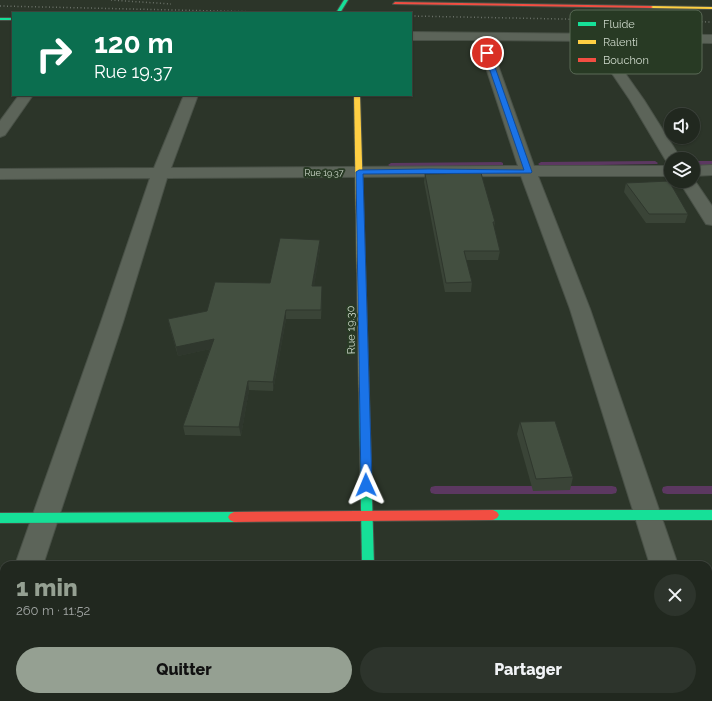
<!DOCTYPE html>
<html lang="fr">
<meta charset="utf-8">
<style>
:root{--surface:#21281f;--page:#2d342c;--text:#f1f3f6;--muted:#a2a6a4;--line:#3e443d;--accent:#95a092}
body{margin:0;font-family:Raleway,sans-serif;background:var(--page);color:var(--text);height:100vh;display:flex;flex-direction:column;font-size:15px;white-space:nowrap}
*{box-sizing:border-box;margin:0}
p{font-size:13px;color:var(--muted)}
.icon{flex:none;width:22px;height:22px;fill:none;stroke:currentColor;stroke-width:2;stroke-linecap:round;stroke-linejoin:round}
.map{position:relative;flex:1;overflow:hidden}
.sheet{position:absolute;left:0px;top:561px;width:712px;height:140px;display:flex;flex-direction:column;background:var(--surface);border-radius:12px 12px 0 0;box-shadow:0 1px 3px #0004,0 0 0 1px var(--line)}
.sheet>*{flex:none}
.banner{position:absolute;left:12px;top:12px;width:400px;height:84px;border-radius:0px;box-shadow:0 1px 3px #0004,0 0 0 1px var(--line);background:#0b6e4f;color:#fff;overflow:hidden}
.fabs{position:absolute;left:664px;top:108px;display:grid;gap:8px}
.fabs a{display:grid;place-items:center;width:36px;height:36px;border-radius:50%;background:var(--surface);box-shadow:0 1px 3px #0004,0 0 0 1px var(--line);font-size:20px}
.pin{position:absolute;display:grid;place-items:center;width:34px;height:34px;color:#fff;margin:-17px;border:2px solid #fff;border-radius:50%;box-shadow:0 1px 4px #0007}
.me{position:absolute;width:44px;margin:-22px;rotate:359deg;stroke-linejoin:round;filter:drop-shadow(0 0 3px #0008)}
.turn{display:flex;align-items:center;gap:14px;height:84px;padding:0 16px;font-size:18px}
.turn .icon{width:52px;height:52px;stroke-width:2.5}
.turn b{display:block;font-size:28px;line-height:34px}
.round{display:grid;place-items:center;flex:none;width:42px;height:42px;border-radius:21px;background:var(--page)}
.overview{display:flex;align-items:center;justify-content:space-between;height:68px;padding:0 16px}
h1{font-size:24px;font-weight:800;line-height:30px;color:var(--accent)}
.action{display:flex;gap:8px;margin-top:auto;padding:8px 16px}
.action a{flex:1;height:46px;border-radius:24px;background:var(--accent);color:#111;font-size:16px;font-weight:800;line-height:46px;text-align:center}
.action a+a{background:var(--page);color:var(--text)}
.map>svg:first-child{display:block}
.lines{fill:none;stroke-linecap:round;stroke-linejoin:round}
.stream{fill:#5c3861;fill-rule:evenodd}
.street-casing{stroke:#495147;stroke-width:2}
.fast-casing{stroke:#495147;stroke-width:2}
.slow-casing{stroke:#495147;stroke-width:2}
.jam-casing{stroke:#495147;stroke-width:2}
.street{fill:#5c6459;fill-rule:evenodd}
.fast{fill:#16e098;fill-rule:evenodd}
.slow{fill:#ffcf43;fill-rule:evenodd}
.jam{fill:#f24e42;fill-rule:evenodd}
.rail{stroke:#6a7168;stroke-width:1.5;stroke-dasharray:1 2.5;stroke-linecap:butt}
.wall{fill:#3a4437}
.shaded-wall{fill:#2f372d}
.building{fill:#434f40;stroke:#2f372d}
.route{fill:#1a73e8;stroke:#114b97}
.labels{text-anchor:middle;dominant-baseline:central;stroke-width:4;stroke-linejoin:round;paint-order:stroke}
.far-street-label{font-size:9px;fill:#ced9cb;stroke:#283a24}
.street-label{font-size:11px;fill:#ced9cb;stroke:#283a24}
.key{fill:#283a24;stroke:#5a6a56;stroke-width:1}
.key-label{font-size:11px;fill:#ced9cb}
</style>
<div class="map">
<svg width="712" height="701" viewBox="0 0 712 701">
<rect width="100%" height="100%" fill="#2c3529"/>
<g class="lines">
<!-- stream -->
<g class="stream">
<polygon points="655,161 658,163 657,164 541,166 538,164 541,162"/>
<rect x="693" y="161" width="19" height="4"/>
<polygon points="501,162 503,163 503,165 391,167 388,165 391,163"/>
<polygon points="435,486 612,486 616,487 617,490 616,493 612,494 435,494 431,493 430,490 431,487"/>
<polygon points="667,486 712,486 712,494 667,494 663,493 662,490 663,487"/>
</g>
<!-- street casing -->
<g class="street-casing">
<g id="street">
<polygon points="411,32 712,35 712,43 603,42 644,100 681,159 671,159 671,163 667,162 665,159 630,100 590,41 489,40 534,166 671,166 671,176 538,176 590,309 678,565 650,565 570,309 521,176 167,178 123,322 43,565 15,565 101,322 150,178 0,179 0,169 154,168 184,95 198,95 171,168 518,166 477,40 411,40"/>
<polygon points="19,95 33,95 5,135 0,137 0,121"/>
<polygon points="712,165 712,175 693,176 693,166"/>
<polygon points="693,178 712,206 712,225 706,224 679,181 693,181"/>
<polygon points="4,623 4,662 0,664 0,624"/>
<polygon points="708,675 712,677 712,701 694,701 693,697 708,697"/>
</g>
</g>
<!-- fast casing -->
<g class="fast-casing">
<g id="fast">
<polygon points="344,0 348,0 340,13 336,13"/>
<rect x="0" y="18" width="13" height="2"/>
<polygon points="364,390 367,391 369,393 374,565 362,565 359,393 361,391"/>
<polygon points="493,510 712,510 712,520 493,520 489,518 487,515 489,512"/>
<polygon points="234,512 238,514 240,517 238,520 234,522 0,523 0,513"/>
<rect x="364" y="697" width="14" height="4"/>
</g>
</g>
<!-- slow casing -->
<g class="slow-casing">
<g id="slow">
<polygon points="651,6 712,7 712,9 649,8"/>
<polygon points="354,95 360,95 369,393 367,395 361,395 359,393"/>
</g>
</g>
<!-- jam casing -->
<g class="jam-casing">
<g id="jam">
<polygon points="395,2 651,6 653,7 651,8 393,4"/>
<polygon points="493,510 497,512 499,515 497,518 493,520 234,522 230,520 228,517 230,514 234,512"/>
</g>
</g>
<!-- street -->
<use href="#street" class="street"/>
<!-- fast -->
<use href="#fast" class="fast"/>
<!-- slow -->
<use href="#slow" class="slow"/>
<!-- jam -->
<use href="#jam" class="jam"/>
<!-- rail -->
<g class="rail">
<polyline points="111,0 171,4"/>
<polyline points="0,6 305,13"/>
<polyline points="411,16 712,22"/>
</g>
</g>
<!-- wall -->
<g class="wall">
<polygon points="425,174 495,222 494,227 500,251 498,260 466,260 472,282 471,292 445,292 424,182"/>
<polygon points="626,183 688,214 685,223 646,223 624,192"/>
<polygon points="320,240 320,248 314,286 322,295 321,319 286,319 273,391 249,390 241,436 185,435 183,426 210,349 178,356 170,328 168,319 207,311 270,283"/>
<polygon points="520,422 573,477 570,490 533,491 517,434"/>
</g>
<!-- shaded-wall -->
<g class="shaded-wall">
<polygon points="320,240 320,248 313,295 312,286"/>
<polygon points="286,310 286,319 273,391 273,382"/>
<polygon points="214,339 215,348 178,356 176,347"/>
<polygon points="248,381 249,390 241,436 239,427"/>
</g>
<!-- building -->
<g class="building">
<polygon points="481,173 495,222 493,222 500,251 464,251 472,282 446,283 425,174"/>
<polygon points="669,181 688,214 649,214 626,183"/>
<polygon points="280,238 320,240 312,286 322,286 321,310 286,310 273,382 248,381 239,427 183,426 214,339 176,347 168,319 207,311 215,282 270,283"/>
<polygon points="555,421 573,477 536,479 520,422"/>
</g>
<!-- route -->
<polygon class="route" points="487,51 490,53 532,172 531,173 363,174 372,485 370,488 366,490 362,488 361,485 356,172 359,170 429,169 524,170 484,53"/>
<g class="labels">
<!-- far-street labels -->
<g class="far-street-label">
<text x="324" y="173">Rue 19.37</text>
</g>
<!-- street labels -->
<g class="street-label">
<text transform="translate(351 330) rotate(-91)">Rue 19.30</text>
</g>
</g>
<!-- legend -->
<rect x="570" y="10" width="132" height="64" rx="6" class="key"/>
<rect x="578" y="22" width="18" height="4" fill="#16e098"/>
<rect x="578" y="40" width="18" height="4" fill="#ffcf43"/>
<rect x="578" y="58" width="18" height="4" fill="#f24e42"/>
<g class="key-label">
<text x="603" y="28">Fluide</text>
<text x="603" y="46">Ralenti</text>
<text x="603" y="64">Bouchon</text>
</g>
</svg>
<div class="fabs">
<a><svg class="icon" aria-label="sound" viewBox="0 0 24 24"><path d="M4 9h4l5-4v14l-5-4H4zM17 9q2 3 0 6"/></svg></a>
<a><svg class="icon" aria-label="layers" viewBox="0 0 24 24"><path d="M12 4l9 5-9 5-9-5zM3 14l9 5 9-5"/></svg></a>
</div>
<div class="pin" style="left:487px;top:53px;background:#d93025"><svg class="icon" aria-label="arrive" viewBox="0 0 24 24"><path d="M6 21V4h12l-3 4 3 4H6"/></svg></div>
<svg class="me" style="left:366px;top:485px" viewBox="-20 -20 40 40"><path d="M0-17L14 15 0 8-14 15z" fill="#1a73e8" stroke="#fff" stroke-width="4"/></svg>
<div class="banner">
<div class="turn"><svg class="icon" aria-label="right" viewBox="0 0 24 24"><path d="M7 20v-9h11M14 6l5 5-5 5"/></svg><div><b>120 m</b>Rue 19.37</div></div>
</div>
<section class="sheet">
<div class="overview"><div><h1>1 min</h1><p>260 m · 11:52</p></div><a class="round"><svg class="icon" aria-label="close" viewBox="0 0 24 24"><path d="M6 6l12 12M18 6L6 18"/></svg></a></div>
<div class="action"><a>Quitter</a><a>Partager</a></div>
</section>
</div>
